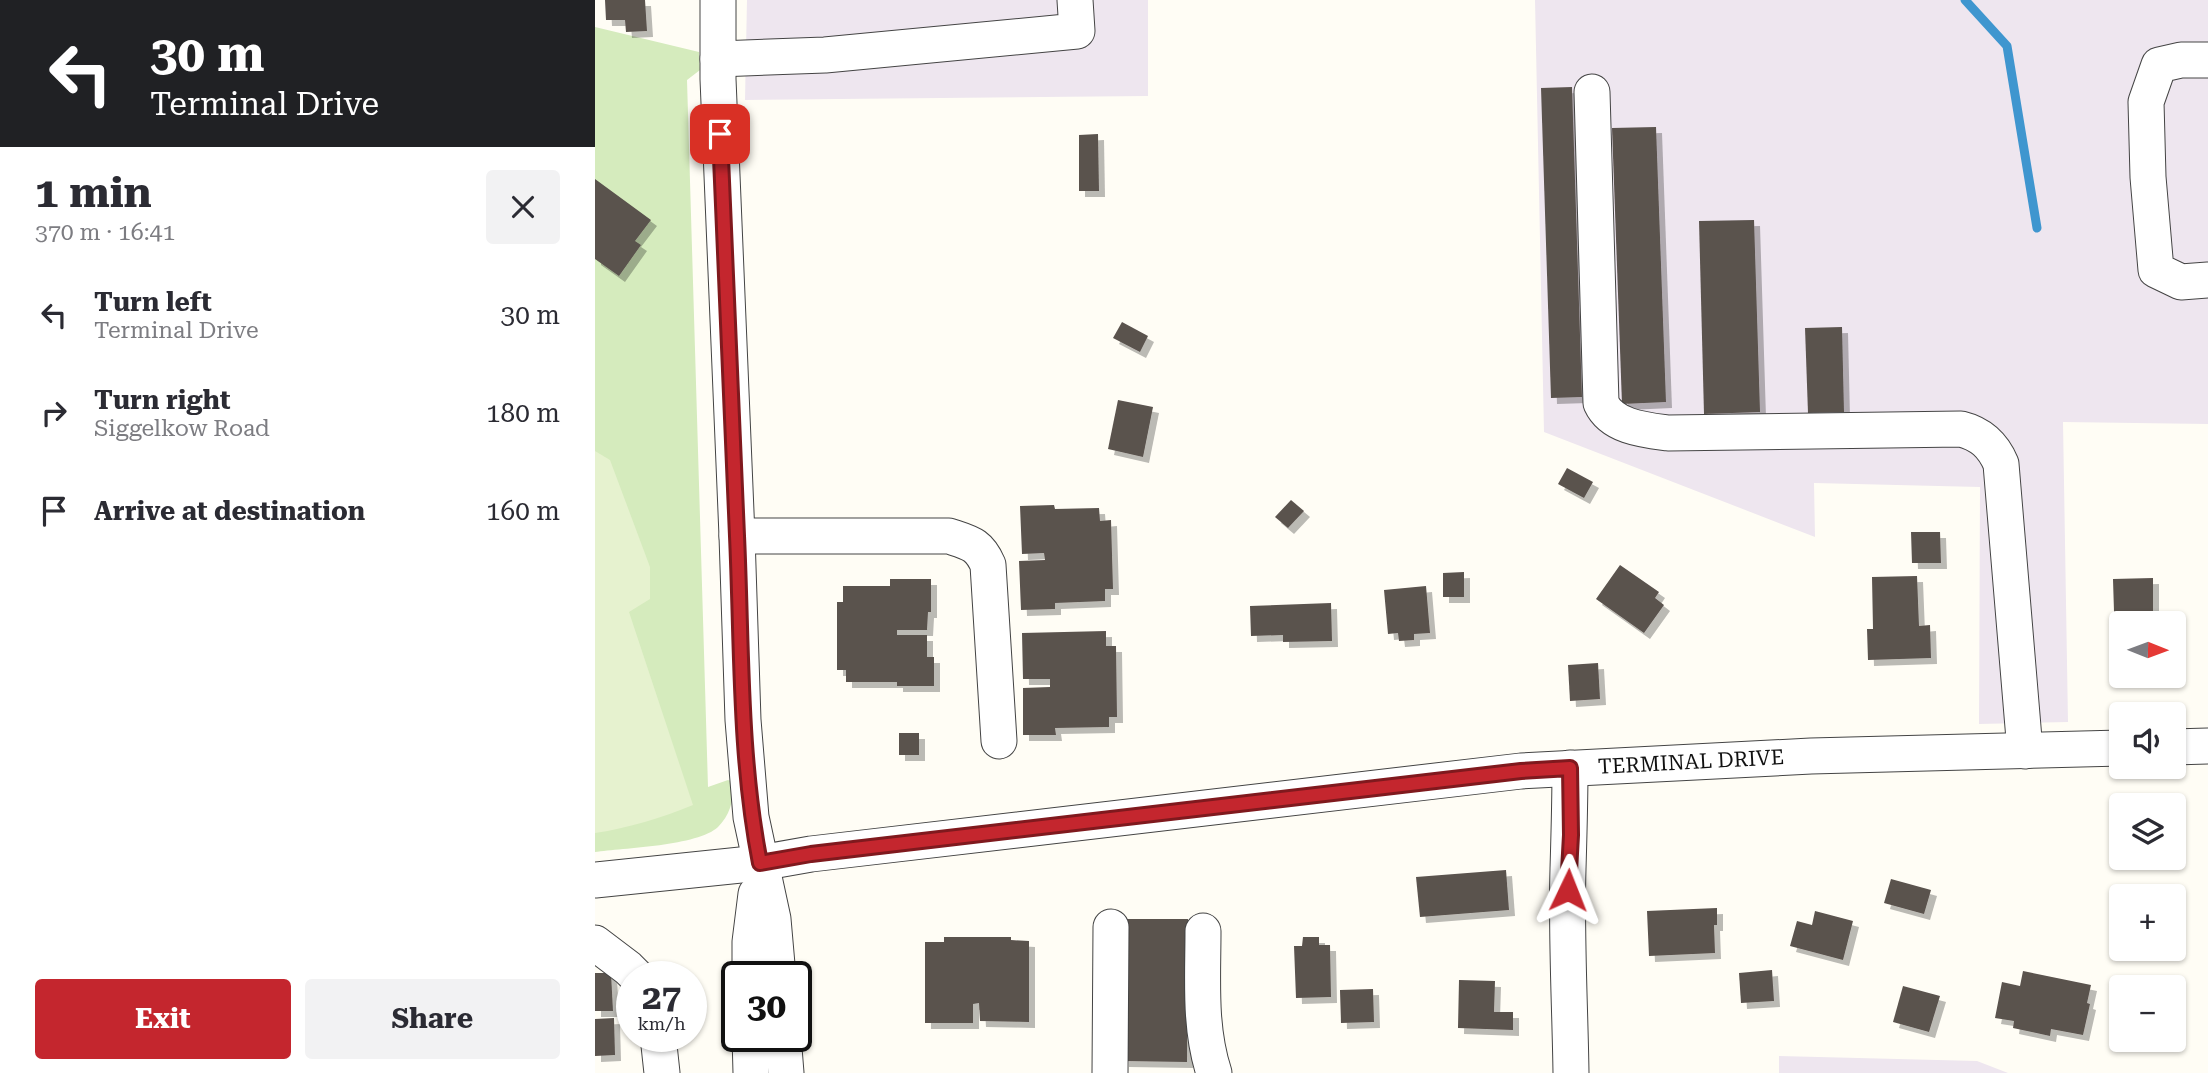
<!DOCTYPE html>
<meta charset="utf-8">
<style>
:root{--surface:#fff;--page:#f2f2f3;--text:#2b2b33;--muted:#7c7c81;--accent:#c4262e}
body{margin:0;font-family:"Roboto Serif",serif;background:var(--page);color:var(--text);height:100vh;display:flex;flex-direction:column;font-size:26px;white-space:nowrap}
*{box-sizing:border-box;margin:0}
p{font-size:23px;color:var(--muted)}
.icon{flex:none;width:38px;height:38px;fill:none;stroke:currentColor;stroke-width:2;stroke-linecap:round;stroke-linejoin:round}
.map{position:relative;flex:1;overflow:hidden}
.side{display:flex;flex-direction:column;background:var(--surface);width:595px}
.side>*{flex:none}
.banner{background:#202124;color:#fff;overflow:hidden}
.needle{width:46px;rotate:91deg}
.buttons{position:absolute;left:1514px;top:611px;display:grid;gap:14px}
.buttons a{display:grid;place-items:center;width:77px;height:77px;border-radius:7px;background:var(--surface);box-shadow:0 2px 5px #0004;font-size:35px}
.speed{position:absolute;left:21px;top:961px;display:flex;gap:14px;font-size:35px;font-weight:700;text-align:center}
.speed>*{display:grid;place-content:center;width:91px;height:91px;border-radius:50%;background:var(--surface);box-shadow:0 2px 5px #0004;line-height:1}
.speed small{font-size:18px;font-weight:400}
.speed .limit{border:4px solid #111;border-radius:10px;background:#fff;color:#111}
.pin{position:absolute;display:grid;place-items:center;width:60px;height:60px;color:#fff;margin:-30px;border-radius:14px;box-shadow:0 4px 10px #0006}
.me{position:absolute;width:77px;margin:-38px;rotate:2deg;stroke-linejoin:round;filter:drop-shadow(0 0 5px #0008)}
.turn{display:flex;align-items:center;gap:24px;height:147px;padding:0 35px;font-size:32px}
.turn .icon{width:91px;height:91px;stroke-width:2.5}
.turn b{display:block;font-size:49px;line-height:60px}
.round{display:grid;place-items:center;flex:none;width:74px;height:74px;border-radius:7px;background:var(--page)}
.headline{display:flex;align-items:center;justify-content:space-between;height:119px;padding:0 35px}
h1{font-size:42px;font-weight:700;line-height:52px}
.action{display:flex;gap:14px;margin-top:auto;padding:14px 35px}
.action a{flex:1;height:80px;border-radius:7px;background:var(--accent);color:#fff;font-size:28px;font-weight:700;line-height:80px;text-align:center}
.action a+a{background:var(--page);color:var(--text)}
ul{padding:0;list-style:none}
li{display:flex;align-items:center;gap:21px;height:98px;padding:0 35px}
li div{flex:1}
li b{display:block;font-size:26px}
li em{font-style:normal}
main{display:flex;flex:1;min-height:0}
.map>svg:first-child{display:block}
.industrial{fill:#eee6ef}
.green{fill:#d5ebbd}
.pitch{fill:#e6f2cf}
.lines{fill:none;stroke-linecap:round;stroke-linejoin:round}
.stream{stroke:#3f96cf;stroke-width:9}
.building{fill:#5a524d;filter:url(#shadow)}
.minor-casing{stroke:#444;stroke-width:37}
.minor{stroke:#fff;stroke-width:35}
.route-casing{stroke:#7f191e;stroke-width:18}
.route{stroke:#c4262e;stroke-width:12}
.labels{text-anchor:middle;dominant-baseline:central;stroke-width:7;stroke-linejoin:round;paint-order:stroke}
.street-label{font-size:21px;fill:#111;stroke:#fff}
</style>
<main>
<section class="side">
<div class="banner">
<div class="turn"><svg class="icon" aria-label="left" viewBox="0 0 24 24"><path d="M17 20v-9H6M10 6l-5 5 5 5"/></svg><div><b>30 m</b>Terminal Drive</div></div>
</div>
<div class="headline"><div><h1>1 min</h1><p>370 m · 16:41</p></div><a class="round"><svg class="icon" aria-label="close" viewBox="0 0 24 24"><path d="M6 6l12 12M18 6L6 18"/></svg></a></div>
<ul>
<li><svg class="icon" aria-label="left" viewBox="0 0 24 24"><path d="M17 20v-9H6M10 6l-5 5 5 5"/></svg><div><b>Turn left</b><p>Terminal Drive</p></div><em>30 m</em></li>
<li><svg class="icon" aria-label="right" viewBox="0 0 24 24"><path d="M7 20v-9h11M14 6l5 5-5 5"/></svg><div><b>Turn right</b><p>Siggelkow Road</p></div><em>180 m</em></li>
<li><svg class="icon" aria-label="arrive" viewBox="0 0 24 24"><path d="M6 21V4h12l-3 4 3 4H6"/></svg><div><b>Arrive at destination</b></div><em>160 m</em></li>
</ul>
<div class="action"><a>Exit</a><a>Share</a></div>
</section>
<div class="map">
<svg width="1613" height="1073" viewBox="0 0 1613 1073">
<defs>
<filter id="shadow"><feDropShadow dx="6" dy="6" stdDeviation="0" flood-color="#0004"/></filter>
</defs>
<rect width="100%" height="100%" fill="#fffdf5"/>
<!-- industrial -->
<g class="industrial">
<polygon points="152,0 553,0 553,96 150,100"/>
<polygon points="940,0 1613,0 1613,424 1468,422 1473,722 1384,724 1385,487 1219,483 1220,537 949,432"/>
<polygon points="1184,1056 1382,1061 1413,1073 1184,1073"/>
</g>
<!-- green -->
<path class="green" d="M0,27l104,25 1,18 -13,10 21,707 20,-7 5,2c1,16 -2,32 -15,45 -20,19 -95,21 -123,25z"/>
<!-- pitch -->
<path class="pitch" d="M0,451l15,9 40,107v32l-21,13 64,193c-32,13 -64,23 -98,28z"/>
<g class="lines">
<!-- stream -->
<polyline class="stream" points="1370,0 1412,46 1442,228"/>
</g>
<!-- building -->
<g class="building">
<polygon points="10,0 50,0 52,31 31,32 30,20 11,20"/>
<polygon points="977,87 987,397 956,398 946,88"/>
<polygon points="1061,127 1071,402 1027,404 1017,128"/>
<polygon points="503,134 504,191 484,191 484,135"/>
<polygon points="0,179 56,220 40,241 46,245 24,276 0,259"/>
<polygon points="1159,220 1165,412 1109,414 1104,221"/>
<polygon points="527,322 553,336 545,352 518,338"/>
<polygon points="1247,327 1249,412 1213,413 1210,328"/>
<polygon points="523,400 558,407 548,457 513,449"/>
<polygon points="972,468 998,482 989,498 963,484"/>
<polygon points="696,500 709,511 693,528 680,517"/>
<polygon points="459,505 460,509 504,508 505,521 516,520 518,589 510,589 510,601 460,603 460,609 426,610 424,561 450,560 449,553 427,554 425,506"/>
<polygon points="1316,532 1345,532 1346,563 1317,563"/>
<polygon points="1025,565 1064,592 1060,598 1069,605 1049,633 1001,599"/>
<polygon points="869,572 869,597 848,597 848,573"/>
<polygon points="1322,576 1324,626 1335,625 1336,658 1273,660 1272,629 1278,629 1277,577"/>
<polygon points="1558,578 1558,612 1519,612 1518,579"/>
<polygon points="295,579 336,579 336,612 333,612 332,630 302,630 302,635 332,635 332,657 339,657 339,686 302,686 302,682 251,682 251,670 242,670 242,602 248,602 248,586 295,586"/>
<polygon points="831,586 835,633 819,634 819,640 804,641 803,633 793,634 789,590"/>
<polygon points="736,603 737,641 688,642 688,635 656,636 655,606"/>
<polygon points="511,631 511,646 521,646 522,717 514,717 514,727 460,728 461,735 428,735 428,688 455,687 455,679 428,679 427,633"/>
<polygon points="1003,663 1005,699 975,701 973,665"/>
<rect x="304" y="733" width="20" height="22"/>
<polygon points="911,870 914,910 825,917 821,877"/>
<polygon points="1296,879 1336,890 1329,914 1289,903"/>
<polygon points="1122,908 1122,925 1119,925 1120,953 1054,956 1052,911"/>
<polygon points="1220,911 1258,921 1248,960 1195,946 1202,921 1217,925"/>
<polygon points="530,919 593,919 592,1062 528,1061"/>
<polygon points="349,937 416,937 416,940 434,941 434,1022 385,1021 384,1003 378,1004 378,1023 330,1023 330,942 349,942"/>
<polygon points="708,937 724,937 724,945 735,945 736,997 701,998 699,946 707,946"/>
<polygon points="1177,970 1179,1001 1146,1003 1144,973"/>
<polygon points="1428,971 1496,985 1492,1003 1495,1004 1488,1035 1456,1029 1455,1036 1418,1028 1419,1021 1400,1018 1407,982 1425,986"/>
<polygon points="0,973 16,973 18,1011 0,1011"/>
<polygon points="864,980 900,981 899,1012 918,1012 918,1030 863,1028"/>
<polygon points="1308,986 1345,996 1334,1032 1298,1022"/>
<polygon points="778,989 779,1022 746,1023 745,990"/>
<polygon points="19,1018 20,1055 0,1056 0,1019"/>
</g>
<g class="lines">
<!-- minor casing -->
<g class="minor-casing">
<g id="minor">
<polyline points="123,0 123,79 142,536 148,720 156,817 178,919 183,976"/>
<polyline points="123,59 230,55 482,31 480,0"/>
<polyline points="1613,60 1586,60 1564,65 1551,102 1553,177 1561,270 1586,282 1613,280"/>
<path d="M997,92l9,311c11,24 43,27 67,30l293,-4c20,5 32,16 40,35l24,287"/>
<path d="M142,536h212c21,7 30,8 39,29l11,176"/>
<polyline points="1578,747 1613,746"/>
<path d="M975,768c0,34 -1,67 -2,101 -2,68 2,136 3,204"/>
<polyline points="0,880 165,863 216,854 926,771 1216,756 1526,748"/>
<path d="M608,931c0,48 -4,96 11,142"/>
<polyline points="0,943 33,968 41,976"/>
<polyline points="155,976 155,942 161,894"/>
<polyline points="63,1036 67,1073"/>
<polyline points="155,1036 156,1073"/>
<polyline points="188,1036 191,1073"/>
<polyline points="515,1073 516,927"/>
</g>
</g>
<!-- minor -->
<use href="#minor" class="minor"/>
</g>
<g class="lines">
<!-- route casing -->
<g class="route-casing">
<path id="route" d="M125,134c6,134 12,268 17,402 5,109 2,219 23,327l51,-9 710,-83 49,-3 1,67 -3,55"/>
</g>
<!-- route -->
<use href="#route" class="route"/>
</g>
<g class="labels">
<!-- street labels -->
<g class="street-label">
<text transform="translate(1096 762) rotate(-3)">TERMINAL DRIVE</text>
</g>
</g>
</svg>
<div class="buttons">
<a><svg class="needle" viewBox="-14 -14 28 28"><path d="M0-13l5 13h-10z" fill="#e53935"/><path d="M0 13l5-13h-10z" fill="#7c7c81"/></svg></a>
<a><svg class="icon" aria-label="sound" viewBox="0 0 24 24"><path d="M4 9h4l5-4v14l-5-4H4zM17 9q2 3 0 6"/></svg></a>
<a><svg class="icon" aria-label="layers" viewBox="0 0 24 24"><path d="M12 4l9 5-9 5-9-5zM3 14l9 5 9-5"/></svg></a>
<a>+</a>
<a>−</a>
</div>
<div class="speed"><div>27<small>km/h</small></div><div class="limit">30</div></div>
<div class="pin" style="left:125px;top:134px;background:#d93025"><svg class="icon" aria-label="arrive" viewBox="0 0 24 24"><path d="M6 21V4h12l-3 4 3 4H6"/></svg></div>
<svg class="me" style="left:973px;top:890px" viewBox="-20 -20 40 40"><path d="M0-17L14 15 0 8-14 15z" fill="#c4262e" stroke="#fff" stroke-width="4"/></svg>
</div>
</main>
